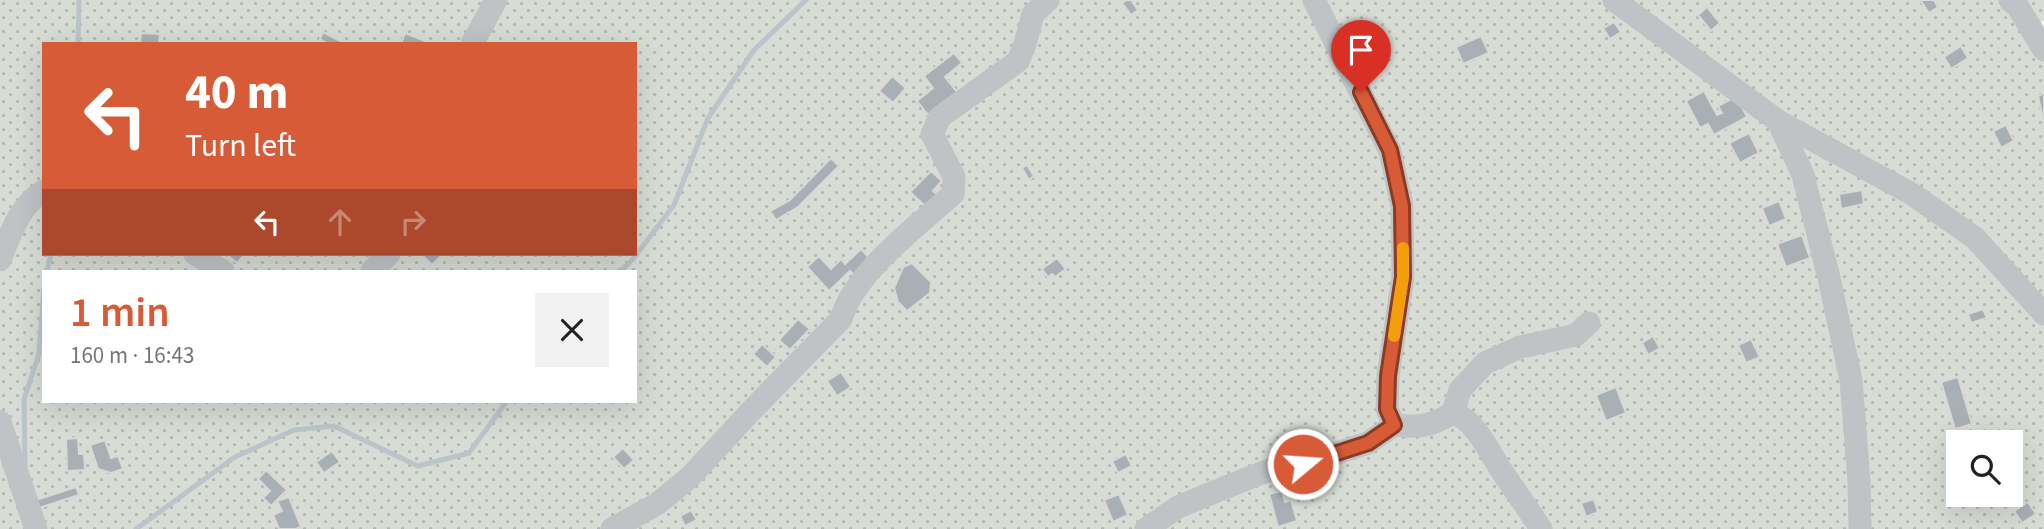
<!DOCTYPE html>
<meta charset="utf-8">
<style>
:root{--surface:#fff;--page:#f2f2f2;--text:#202124;--muted:#757577;--accent:#d75b36}
body{margin:0;font-family:"Source Sans 3",sans-serif;background:var(--page);color:var(--text);height:100vh;display:flex;flex-direction:column;font-size:26px;white-space:nowrap}
*{box-sizing:border-box;margin:0}
p{font-size:23px;color:var(--muted)}
.icon{flex:none;width:38px;height:38px;fill:none;stroke:currentColor;stroke-width:2;stroke-linecap:round;stroke-linejoin:round}
.map{position:relative;flex:1;overflow:hidden}
.drawer{position:absolute;left:42px;top:270px;width:595px;height:133px;display:flex;flex-direction:column;background:var(--surface);border-radius:0px;box-shadow:0 7px 28px #0002}
.drawer>*{flex:none}
.top-card{position:absolute;left:42px;top:42px;width:595px;height:214px;border-radius:0px;box-shadow:0 7px 28px #0002;background:#d75b36;color:#fff;overflow:hidden}
.tools{position:absolute;left:1946px;top:430px;display:grid;gap:14px}
.tools a{display:grid;place-items:center;width:77px;height:77px;border-radius:0px;background:var(--surface);box-shadow:0 7px 28px #0002;font-size:35px}
.pin{position:absolute;display:grid;place-items:center;width:60px;height:60px;color:#fff;margin:-72px -30px;border-radius:50% 50% 50% 0;rotate:-45deg;box-shadow:0 0 7px #0007}
.pin .icon{rotate:45deg}
.me{position:absolute;width:77px;margin:-38px;rotate:72deg;stroke-linejoin:round;filter:drop-shadow(0 0 5px #0008)}
.turn{display:flex;align-items:center;gap:24px;height:147px;padding:0 28px;font-size:32px}
.turn .icon{width:91px;height:91px;stroke-width:2.5}
.turn b{display:block;font-size:49px;line-height:60px}
.lanes{display:flex;align-items:center;height:66px;padding:0 28px;background:#0003;justify-content:center;gap:35px;direction:ltr}
.lanes .off{opacity:.35}
.round{display:grid;place-items:center;flex:none;width:74px;height:74px;border-radius:0px;background:var(--page)}
.summary{display:flex;align-items:center;justify-content:space-between;height:119px;padding:0 28px}
h1{font-size:42px;font-weight:600;line-height:52px;color:var(--accent)}
.map>svg:first-child{display:block}
.grass{fill:url(#grass-dots);fill-rule:evenodd}
.lines{fill:none;stroke-linecap:round;stroke-linejoin:round}
.stream{stroke:#bbc4c9;stroke-width:5}
.building{fill:#a9b0b5;stroke:#d9d9d7;stroke-width:2}
.minor{stroke:#bfc3c6;stroke-width:23}
.route-casing{stroke:#8c3b23;stroke-width:18}
.route{stroke:#d75b36;stroke-width:12}
.slow{stroke:#f59e0b;stroke-width:12}
</style>
<div class="map">
<svg width="2044" height="529" viewBox="0 0 2044 529">
<defs>
<pattern id="grass-dots" width="8" height="8" patternUnits="userSpaceOnUse" patternTransform="scale(1.75)"><rect width="8" height="8" fill="#d7dcd4"/><path d="M2 2h.1M6 6h.1" fill="none" stroke="#b2b7b2" stroke-width="1.8" stroke-linecap="round"/></pattern>
</defs>
<rect width="100%" height="100%" fill="#f7f7f5"/>
<!-- grass -->
<path class="grass" d="M0,0h2044v20l-13,8 13,23v478h-2044zM44,44h591v210h-591zM44,271h591v130h-591zM1958,443h53v52h-53z"/>
<g class="lines">
<!-- stream -->
<g class="stream">
<polyline points="78,44 79,0"/>
<polyline points="47,271 51,254"/>
<polyline points="621,271 633,259 674,205 708,118 754,50 806,0"/>
<polyline points="25,467 24,399 39,354 44,288"/>
<polyline points="136,529 235,457 294,430 334,426 418,466 469,453 507,401"/>
</g>
</g>
<!-- building -->
<g class="building">
<polygon points="1127,0 1131,0 1138,10 1131,15 1122,3"/>
<polygon points="1920,0 1934,0 1938,7 1929,13"/>
<polygon points="1707,7 1720,23 1711,31 1698,15"/>
<polygon points="1614,22 1621,32 1610,39 1603,28"/>
<polygon points="323,32 346,44 328,44 320,39"/>
<polygon points="141,33 160,34 159,44 140,44"/>
<polygon points="405,33 425,41 424,44 401,44"/>
<polygon points="1481,36 1489,53 1463,64 1456,47"/>
<polygon points="1961,46 1968,58 1951,69 1944,57"/>
<polygon points="954,53 962,63 945,77 958,93 928,115 917,101 933,88 924,76"/>
<polygon points="892,76 906,88 893,103 879,91"/>
<polygon points="1704,91 1717,115 1722,113 1718,106 1731,99 1741,105 1747,117 1714,135 1708,124 1700,128 1686,101"/>
<polygon points="2044,93 2044,124 2038,96"/>
<polygon points="2006,125 2014,141 2001,148 1993,131"/>
<polygon points="1749,133 1759,153 1740,163 1729,143"/>
<polygon points="831,158 839,166 798,207 776,220 770,211 790,200"/>
<polygon points="1027,165 1034,176 1029,180 1022,168"/>
<polygon points="931,171 942,181 933,191 938,195 926,207 910,192"/>
<polygon points="1862,190 1864,204 1841,209 1839,194"/>
<polygon points="1779,201 1786,219 1769,226 1762,208"/>
<polygon points="1802,235 1810,258 1786,267 1777,244"/>
<polygon points="861,249 871,260 854,275 850,271 829,291 807,267 819,256 831,269 841,259 845,264"/>
<polygon points="226,254 245,254 237,263"/>
<polygon points="421,254 443,254 432,265"/>
<polygon points="1057,258 1066,269 1055,277 1052,274 1048,277 1042,269"/>
<polygon points="912,263 931,282 930,293 907,311 898,302 894,288 903,267"/>
<polygon points="1983,309 1987,318 1971,323 1968,314"/>
<polygon points="798,319 810,329 790,350 779,340"/>
<polygon points="1653,336 1660,348 1648,355 1642,343"/>
<polygon points="1751,339 1760,357 1746,363 1738,345"/>
<polygon points="762,344 776,357 767,367 753,354"/>
<polygon points="841,372 851,387 837,396 827,381"/>
<polygon points="1958,377 1972,424 1955,429 1941,382"/>
<polygon points="1616,387 1626,413 1606,421 1596,395"/>
<polygon points="1996,434 1999,442 1973,443"/>
<polygon points="78,438 79,454 84,454 85,470 67,471 66,439"/>
<polygon points="105,440 111,458 118,456 123,469 111,473 98,469 90,445"/>
<polygon points="623,448 634,460 624,469 613,457"/>
<polygon points="332,451 340,462 324,473 316,462"/>
<polygon points="1126,454 1132,466 1118,473 1112,461"/>
<polygon points="266,470 287,490 271,506 263,498 270,491 258,479"/>
<polygon points="76,487 79,495 39,508 36,500"/>
<polygon points="1282,491 1285,502 1291,500 1297,521 1278,527 1269,494"/>
<polygon points="1119,494 1128,515 1113,522 1104,500"/>
<polygon points="289,497 301,527 295,529 279,529 273,515 282,511 277,501"/>
<polygon points="1594,499 1598,512 1586,517 1581,503"/>
<polygon points="2028,502 2036,514 2022,523 2014,511"/>
<polygon points="691,510 697,520 685,526 680,516"/>
</g>
<g class="lines">
<!-- minor -->
<g class="minor">
<path d="M1314,0l76,151 12,55 1,71 -15,99 -1,33 7,16c24,3 40,1 59,-13 24,11 34,36 48,58 13,19 27,39 40,59"/>
<polyline points="1614,0 1778,121 1912,194 1975,238 2044,314"/>
<polyline points="2010,0 2018,7 2044,50"/>
<polyline points="472,44 496,0"/>
<polyline points="1778,121 1803,175 1829,278 1851,380 1859,481 1860,529"/>
<polyline points="195,254 223,271"/>
<path d="M0,260c10,-25 19,-55 44,-69"/>
<polyline points="372,271 389,254"/>
<polyline points="1453,412 1460,390 1485,363 1520,347 1576,335 1589,323"/>
<polyline points="0,422 36,529"/>
<path d="M612,529l45,-25 33,-27 61,-66 90,-92c14,-47 76,-93 112,-125l1,-17 -22,-43 8,-17 78,-56 7,-17 8,-30 15,-14"/>
<polyline points="1146,529 1178,507 1251,477 1286,464 1303,464 1368,443 1394,425"/>
</g>
</g>
<g class="lines">
<!-- route casing -->
<g class="route-casing">
<polyline id="route" points="1303,464 1368,443 1394,425 1387,409 1388,376 1403,277 1402,206 1390,150 1361,92"/>
</g>
<!-- route -->
<use href="#route" class="route"/>
<!-- slow -->
<polyline class="slow" points="1394,336 1403,277 1403,248"/>
</g>
</svg>
<div class="tools">
<a><svg class="icon" aria-label="search" viewBox="0 0 24 24"><circle cx="10" cy="10" r="6"/><path d="M15 15l6 6"/></svg></a>
</div>
<div class="pin" style="left:1361px;top:92px;background:#d93025"><svg class="icon" aria-label="arrive" viewBox="0 0 24 24"><path d="M6 21V4h12l-3 4 3 4H6"/></svg></div>
<svg class="me" style="left:1303px;top:464px" viewBox="-20 -20 40 40"><circle r="17" fill="#d75b36" stroke="#fff" stroke-width="3"/><path d="M0-11L8 9 0 5-8 9z" fill="#fff"/></svg>
<div class="top-card">
<div class="turn"><svg class="icon" aria-label="left" viewBox="0 0 24 24"><path d="M17 20v-9H6M10 6l-5 5 5 5"/></svg><div><b>40 m</b>Turn left</div></div>
<div class="lanes"><svg class="icon" aria-label="left" viewBox="0 0 24 24"><path d="M17 20v-9H6M10 6l-5 5 5 5"/></svg><svg class="icon off" aria-label="ahead" viewBox="0 0 24 24"><path d="M12 20V5M6 11l6-6 6 6"/></svg><svg class="icon off" aria-label="right" viewBox="0 0 24 24"><path d="M7 20v-9h11M14 6l5 5-5 5"/></svg></div>
</div>
<section class="drawer">
<div class="summary"><div><h1>1 min</h1><p>160 m · 16:43</p></div><a class="round"><svg class="icon" aria-label="close" viewBox="0 0 24 24"><path d="M6 6l12 12M18 6L6 18"/></svg></a></div>
</section>
</div>
